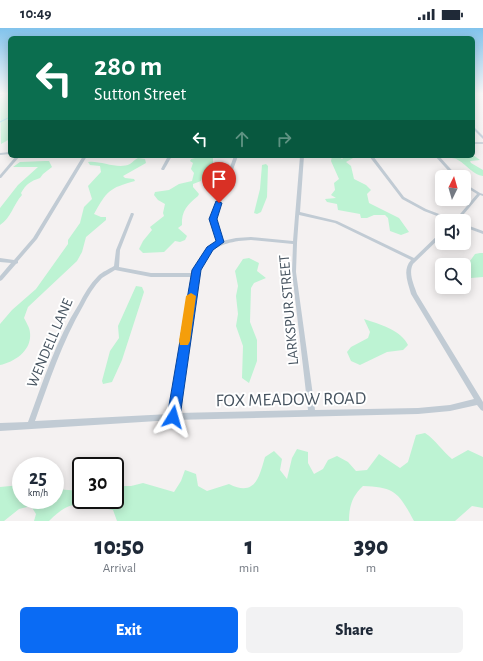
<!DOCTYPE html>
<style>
:root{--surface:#fff;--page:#f2f2f3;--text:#1f2937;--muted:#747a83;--accent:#0a6bf4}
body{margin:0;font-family:"Alegreya Sans",sans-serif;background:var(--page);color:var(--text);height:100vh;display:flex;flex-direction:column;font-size:15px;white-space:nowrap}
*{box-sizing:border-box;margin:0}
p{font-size:13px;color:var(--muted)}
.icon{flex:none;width:22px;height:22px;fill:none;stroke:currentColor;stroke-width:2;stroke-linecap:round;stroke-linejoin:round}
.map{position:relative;height:493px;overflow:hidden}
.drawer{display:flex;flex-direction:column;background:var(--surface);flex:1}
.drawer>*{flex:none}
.banner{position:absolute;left:8px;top:8px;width:467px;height:122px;border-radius:6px;box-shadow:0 2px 10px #0003;background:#0b6e4f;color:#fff;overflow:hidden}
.needle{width:26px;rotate:5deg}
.buttons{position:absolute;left:435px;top:142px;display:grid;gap:8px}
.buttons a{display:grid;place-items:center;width:36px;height:36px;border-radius:6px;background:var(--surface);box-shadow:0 2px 10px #0003;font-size:20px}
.speed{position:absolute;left:12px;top:429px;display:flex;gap:8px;font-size:20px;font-weight:700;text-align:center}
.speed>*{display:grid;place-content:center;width:52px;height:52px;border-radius:50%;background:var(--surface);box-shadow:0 2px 10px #0003;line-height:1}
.speed small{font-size:10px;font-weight:400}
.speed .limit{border:2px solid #111;border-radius:6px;background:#fff;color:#111}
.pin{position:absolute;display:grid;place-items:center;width:34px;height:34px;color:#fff;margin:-41px -17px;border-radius:50% 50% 50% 0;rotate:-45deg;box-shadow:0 0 4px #0007}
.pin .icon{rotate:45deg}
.me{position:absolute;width:44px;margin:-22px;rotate:8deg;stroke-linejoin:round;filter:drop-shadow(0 0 3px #0008)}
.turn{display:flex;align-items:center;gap:14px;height:84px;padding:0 20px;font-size:18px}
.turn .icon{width:52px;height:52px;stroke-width:2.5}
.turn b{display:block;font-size:28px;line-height:34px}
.lanes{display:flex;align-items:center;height:38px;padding:0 20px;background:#0003;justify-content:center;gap:20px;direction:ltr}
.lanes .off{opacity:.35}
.eta{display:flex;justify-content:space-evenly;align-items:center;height:68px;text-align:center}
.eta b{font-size:24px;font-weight:800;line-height:28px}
.primary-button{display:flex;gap:8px;margin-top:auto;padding:8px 20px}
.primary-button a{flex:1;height:46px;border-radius:6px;background:var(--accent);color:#fff;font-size:16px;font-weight:800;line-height:46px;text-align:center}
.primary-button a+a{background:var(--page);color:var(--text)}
.status{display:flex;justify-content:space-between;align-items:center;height:28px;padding:0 20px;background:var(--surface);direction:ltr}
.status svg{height:11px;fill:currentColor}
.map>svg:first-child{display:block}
.green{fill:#bdf3d3}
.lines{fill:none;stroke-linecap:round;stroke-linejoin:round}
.stream{stroke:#87daf3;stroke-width:1}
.highway-casing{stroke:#708daf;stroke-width:1}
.minor{fill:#c1cbd4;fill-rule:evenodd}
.major{fill:#afc0d2;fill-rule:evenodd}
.highway{fill:#85a2c3;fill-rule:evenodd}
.route{fill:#0a6bf4;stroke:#06469f}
.slow{fill:#f59e0b}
.labels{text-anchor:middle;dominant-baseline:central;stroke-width:4;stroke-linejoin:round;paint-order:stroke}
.street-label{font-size:15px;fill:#475460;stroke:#fff}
.near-street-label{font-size:18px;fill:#475460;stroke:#fff}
</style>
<div class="status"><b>10:49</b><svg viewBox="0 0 49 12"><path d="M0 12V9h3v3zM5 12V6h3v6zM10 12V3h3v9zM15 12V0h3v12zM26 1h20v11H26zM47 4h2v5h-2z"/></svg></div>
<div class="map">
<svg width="483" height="493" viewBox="0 0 483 493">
<rect width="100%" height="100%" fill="#f4f1f1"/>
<!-- green -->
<g class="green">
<polygon points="8,65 10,65 10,111 1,116 0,70"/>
<path d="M473,127l7,5 -10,1 1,2 12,7v6c-10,-1 -16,-11 -25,-16 -6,-4 -12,0 -18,-4z"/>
<path d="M203,128h8l2,2v8l-10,8 -2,7 -8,3v3l6,7 -1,2c-10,8 -17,15 -16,29l-4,3 9,8 -2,4 -5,2 -5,-1 -11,11 -21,1 -4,-4 4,-8 9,-11 -2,-3 14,-11 -1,-3 2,-9 -7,-4 -4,-5 1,-3 14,-2 10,-6 13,-3 2,-8 -3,-4 2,-6 -3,-2 1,-2z"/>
<polygon points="332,128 338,128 342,131 345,128 353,130 346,134 351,138 354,151 366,157 371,162 367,166 369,175 399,190 409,204 401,207 390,203 388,190 385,187 374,187 367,190 361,190 360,186 338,182 337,176 327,174 325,171 336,170 331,167 335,162 334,155 339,151 331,133"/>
<path d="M138,130l7,1 1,4 -23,13 2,2 9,1 1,2c-26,7 -28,10 -41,33l7,3h5v3l-20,17 -4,15 -5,9 -49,46 -4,11c2,4 6,10 6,15 2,17 -15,29 -30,32v-41l12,-14 24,-21 32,-45v-4l12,-17 4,-16 8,-8 -4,-13 13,-14 -1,-6 -10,-1 -2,-3c12,-2 30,8 42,2 3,-2 4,-4 8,-6z"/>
<path d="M45,133h4l3,6 -9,7 -3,4c-9,3 -14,6 -19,15l1,2c-9,10 -11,23 -22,30v-17l18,-23 20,-18h-25l7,-5z"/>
<polygon points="266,136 268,138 267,169 261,184 257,186 254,185 260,161 262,137"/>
<polygon points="480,225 483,225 483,249 471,250 464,247 464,237 456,237 470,233 475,226"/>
<polygon points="249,230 259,235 257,243 266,250 254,255 251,260 250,294 257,312 257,333 249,355 242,350 243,318 236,298 238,286 236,268 238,258 235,243 243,231"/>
<polygon points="136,258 142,259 144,264 122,332 112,354 103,356 102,353 110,323 119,310 118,298"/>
<path d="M364,291c15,5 37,11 44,26l-5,5 -16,2 -27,13 -9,-4 -4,-9 4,-5 17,-9 2,-6z"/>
<path d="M425,405c11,7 17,18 27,26l16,-9 15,7v51l-11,-2 -17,15h-41c-15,-28 -19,-34 -51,-35 -11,10 -14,21 -14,35h-232l-4,-11c-29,-6 -41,-13 -64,11h-15l2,-7 -5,-8 -12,3 -15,12h-4v-34l21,-2v15h34v-11l26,2v9h34v-14h16l12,-3 31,9 7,-11 4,-11 11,4 2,12 9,5 22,-7c26,13 30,-6 36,-27l9,-6 8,8 -2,11 7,9 5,-21 5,-9 11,3v11l6,11 9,-5 5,-9 9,-4 11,6 8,9 11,-1 12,-16 21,14 8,-6 8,-27z"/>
</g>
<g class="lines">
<!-- stream -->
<polyline class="stream" points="0,94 10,89"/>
<!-- highway casing -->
<g class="highway-casing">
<polygon id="highway" points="3,65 7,65 0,68 0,66"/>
</g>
<!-- minor -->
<g class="minor">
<polygon points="480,65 483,65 483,67"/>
<rect x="473" y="114" width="10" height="2"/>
<polygon points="10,124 10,126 0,127 0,125"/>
<polygon points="16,128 20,128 1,150 0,150 0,147"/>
<polygon points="83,128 87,128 37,211 18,233 18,235 16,236 2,252 0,253 0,248 11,235 0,234 0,230 14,232 33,210"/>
<polygon points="168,128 172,128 164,142 162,142 161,141"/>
<path d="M234,128h4l-23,63 7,22 14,-3 15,-1 42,4 7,-85h4l-4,56 37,9 77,37 26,-25h2v3l-29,28c-5,9 1,21 4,30l66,108v9l-2,-1 -4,-5 -27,6 -32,3 -245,6 -173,11v-8l28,-1c15,-40 28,-82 51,-118 5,-10 11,-20 19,-28 4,-4 11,-7 16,-10l2,-16 15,-37h2l1,1 -14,36 -1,17 32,6h42c7,-16 10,-21 26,-30l-8,-24zM299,187l36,8 76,37c-9,10 -3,23 0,34l63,105 -24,6 -32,3 -103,2 -19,-138 1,-29zM251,212l42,4 -1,28 16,138 -131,3 21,-138c1,-5 3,-10 6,-15 10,-16 29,-19 47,-20zM115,242l36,7h41l-22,137 -135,7c14,-39 27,-79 48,-115 5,-10 11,-20 19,-28 4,-3 9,-5 13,-8z"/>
<polygon points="369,128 373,128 404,169 426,181 455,192 477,166 464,158 464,155 480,165 483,166 483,168 480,167 458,193 450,193 424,183 402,171"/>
<polygon points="435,128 439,128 458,149 454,149"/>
<polygon points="464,196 483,203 483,206 464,199"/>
</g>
<!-- major -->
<polygon class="major" points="473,98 483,108 483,111 473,101"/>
<!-- highway -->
<use href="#highway" class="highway"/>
</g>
<!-- sky -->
<linearGradient id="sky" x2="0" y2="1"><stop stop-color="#81c3ec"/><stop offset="0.49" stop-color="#faf9f9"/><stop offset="1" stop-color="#faf9f9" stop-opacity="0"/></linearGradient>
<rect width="483" height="134" fill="url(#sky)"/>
<!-- route -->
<polygon class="route" points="216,173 222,175 217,191 224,214 213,222 201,242 180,389 178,393 173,395 169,393 167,389 192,242 207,219 216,213 209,191"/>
<!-- slow -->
<polygon class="slow" points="191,265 196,268 190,313 188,317 180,317 179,313 186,268"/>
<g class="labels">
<!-- street labels -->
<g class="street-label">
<text transform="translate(289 282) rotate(-95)">LARKSPUR STREET</text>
<text transform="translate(50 315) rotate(-67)">WENDELL LANE</text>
</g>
<!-- near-street labels -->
<g class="near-street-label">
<text transform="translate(291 372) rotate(-1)">FOX MEADOW ROAD</text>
</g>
</g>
</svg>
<div class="buttons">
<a><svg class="needle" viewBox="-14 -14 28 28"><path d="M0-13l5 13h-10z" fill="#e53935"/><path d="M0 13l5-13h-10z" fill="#747a83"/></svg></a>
<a><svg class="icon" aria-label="sound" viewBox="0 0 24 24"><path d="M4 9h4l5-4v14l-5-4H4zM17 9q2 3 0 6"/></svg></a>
<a><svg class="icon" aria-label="search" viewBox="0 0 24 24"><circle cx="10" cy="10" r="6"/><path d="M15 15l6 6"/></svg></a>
</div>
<div class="speed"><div>25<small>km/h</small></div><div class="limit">30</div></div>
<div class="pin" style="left:219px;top:175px;background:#d93025"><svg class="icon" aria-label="arrive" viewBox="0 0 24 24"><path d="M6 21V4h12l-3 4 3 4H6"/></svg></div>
<svg class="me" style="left:173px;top:389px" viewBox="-20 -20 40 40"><path d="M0-17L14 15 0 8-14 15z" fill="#0a6bf4" stroke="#fff" stroke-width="4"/></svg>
<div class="banner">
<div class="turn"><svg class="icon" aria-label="left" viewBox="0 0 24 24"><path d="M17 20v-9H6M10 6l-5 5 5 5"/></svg><div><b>280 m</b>Sutton Street</div></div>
<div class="lanes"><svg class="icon" aria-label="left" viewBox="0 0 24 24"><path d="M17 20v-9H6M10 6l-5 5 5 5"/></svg><svg class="icon off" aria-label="ahead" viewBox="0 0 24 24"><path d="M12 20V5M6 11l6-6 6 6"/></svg><svg class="icon off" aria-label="right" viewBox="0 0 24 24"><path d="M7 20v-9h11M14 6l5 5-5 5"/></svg></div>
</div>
</div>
<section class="drawer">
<div class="eta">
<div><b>10:50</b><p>Arrival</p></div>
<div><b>1</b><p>min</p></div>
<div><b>390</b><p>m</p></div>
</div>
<div class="primary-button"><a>Exit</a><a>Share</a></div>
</section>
